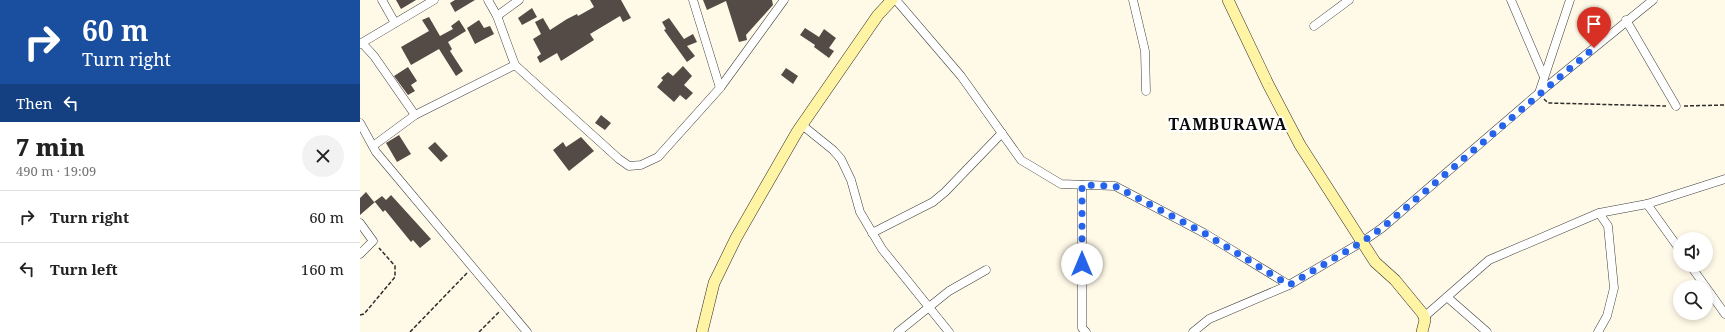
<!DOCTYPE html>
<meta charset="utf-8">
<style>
:root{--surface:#fff;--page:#f2f2f2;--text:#222;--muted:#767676;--line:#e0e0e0}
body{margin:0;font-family:"Noto Serif",serif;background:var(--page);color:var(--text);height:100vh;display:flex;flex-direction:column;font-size:15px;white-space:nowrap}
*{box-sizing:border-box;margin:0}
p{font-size:13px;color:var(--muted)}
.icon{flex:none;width:22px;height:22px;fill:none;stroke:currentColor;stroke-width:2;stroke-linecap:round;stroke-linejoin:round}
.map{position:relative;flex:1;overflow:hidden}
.drawer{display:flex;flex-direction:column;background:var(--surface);width:360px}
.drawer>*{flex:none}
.guide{background:#1a4fa0;color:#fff;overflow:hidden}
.controls{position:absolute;left:1313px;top:232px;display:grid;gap:8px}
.controls a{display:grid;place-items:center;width:40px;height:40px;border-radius:50%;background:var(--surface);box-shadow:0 2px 6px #0003;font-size:20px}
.pin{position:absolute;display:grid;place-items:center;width:34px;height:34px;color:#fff;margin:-41px -17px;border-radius:50% 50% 50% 0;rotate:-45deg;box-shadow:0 0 4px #0007}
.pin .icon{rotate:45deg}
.me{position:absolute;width:44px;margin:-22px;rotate:0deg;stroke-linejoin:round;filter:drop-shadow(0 0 3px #0008)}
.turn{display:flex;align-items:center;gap:14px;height:84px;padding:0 16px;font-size:18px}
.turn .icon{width:52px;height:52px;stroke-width:2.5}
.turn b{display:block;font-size:28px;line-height:34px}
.then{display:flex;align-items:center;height:38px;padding:0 16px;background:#0003;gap:8px;font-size:15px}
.round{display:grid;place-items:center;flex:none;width:42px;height:42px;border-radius:21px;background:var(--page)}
.head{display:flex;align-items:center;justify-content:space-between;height:68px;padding:0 16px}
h1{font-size:24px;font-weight:800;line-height:30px}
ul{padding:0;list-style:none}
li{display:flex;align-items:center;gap:12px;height:52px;padding:0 16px;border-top:1px solid var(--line)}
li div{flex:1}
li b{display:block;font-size:15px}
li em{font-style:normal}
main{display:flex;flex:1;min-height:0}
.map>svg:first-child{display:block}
.building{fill:#544b46}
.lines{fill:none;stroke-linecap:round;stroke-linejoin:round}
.street-casing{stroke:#3d3d3d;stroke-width:9}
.secondary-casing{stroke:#2c2c2c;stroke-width:12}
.path{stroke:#2c2c2c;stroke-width:1.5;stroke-dasharray:4 2;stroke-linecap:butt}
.street{stroke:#fff;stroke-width:8}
.secondary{stroke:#fff4a3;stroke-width:11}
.route{stroke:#2563eb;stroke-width:7;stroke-dasharray:0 12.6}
.labels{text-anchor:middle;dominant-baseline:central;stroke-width:4;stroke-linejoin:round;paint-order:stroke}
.district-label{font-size:16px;font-weight:bold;letter-spacing:1px;fill:#0a0a0a;stroke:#fff}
</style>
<main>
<section class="drawer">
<div class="guide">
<div class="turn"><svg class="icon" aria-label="right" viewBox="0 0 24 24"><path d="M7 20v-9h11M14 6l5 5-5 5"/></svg><div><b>60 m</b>Turn right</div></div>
<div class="then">Then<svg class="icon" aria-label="left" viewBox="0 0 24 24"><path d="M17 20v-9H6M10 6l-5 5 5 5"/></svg></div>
</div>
<div class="head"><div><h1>7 min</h1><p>490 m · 19:09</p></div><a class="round"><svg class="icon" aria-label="close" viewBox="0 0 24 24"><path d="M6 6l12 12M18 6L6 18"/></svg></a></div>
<ul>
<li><svg class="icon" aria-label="right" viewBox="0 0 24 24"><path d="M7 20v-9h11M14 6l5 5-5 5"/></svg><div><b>Turn right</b></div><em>60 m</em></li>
<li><svg class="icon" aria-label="left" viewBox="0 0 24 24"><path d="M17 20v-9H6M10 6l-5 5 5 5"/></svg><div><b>Turn left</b></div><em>160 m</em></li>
</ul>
</section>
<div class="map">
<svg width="1365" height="332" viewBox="0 0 1365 332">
<rect width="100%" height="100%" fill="#fffae8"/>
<!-- building -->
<g class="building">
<polygon points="36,0 56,0 41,9"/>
<polygon points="95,0 115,0 95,12 90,3"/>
<polygon points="230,0 261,0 271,18 263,22 260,16 230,34 234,40 201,61 197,53 180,63 177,57 181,54 173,39 181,34 175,22 183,18 190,30 207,19 217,14 218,16 234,7"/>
<polygon points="343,0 412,0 413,5 386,35 387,40 379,42 366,1 347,10"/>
<polygon points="172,8 177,17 162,25 158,18"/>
<polygon points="69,17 80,36 93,29 91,26 99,20 106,31 88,42 92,49 90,51 103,71 96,76 79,49 51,65 41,47 69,31 62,20"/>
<polygon points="309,18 324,39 333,34 337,42 327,46 335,56 327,62 304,30 306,29 302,22"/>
<polygon points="119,20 124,28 130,26 134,34 115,44 107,28"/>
<polygon points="445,28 459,37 464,29 476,38 469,48 474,51 469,58 454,47 455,45 440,35"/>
<polygon points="323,66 332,76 324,85 333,93 326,100 320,95 314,102 297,87 303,80 301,78 308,72 313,76"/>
<polygon points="48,67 57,81 51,85 55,91 48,95 34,76"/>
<polygon points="426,68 438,76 433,84 421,75"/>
<polygon points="241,115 251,123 245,130 235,123"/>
<polygon points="39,135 51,154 37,162 26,143"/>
<polygon points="221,137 234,151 209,171 193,150 203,142 206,147"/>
<polygon points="75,142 88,156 81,162 68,148"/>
<polygon points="6,192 14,202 22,196 26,200 31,195 71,239 60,248 53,240 51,242 25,210 23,212 15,202 0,215 0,198"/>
</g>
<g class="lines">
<!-- street casing -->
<g class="street-casing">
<g id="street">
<polyline points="22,0 35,23"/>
<polyline points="333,0 360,88"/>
<polyline points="536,0 601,76 661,160 701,184 755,186 844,233 929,285"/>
<polyline points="773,0 785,51 786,91"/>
<polyline points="1151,0 1184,77"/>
<polyline points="137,16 159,0"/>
<polyline points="1266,20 1316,106"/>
<polyline points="954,26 989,0"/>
<polyline points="2,43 14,56 55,115"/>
<polyline points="0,44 74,0"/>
<polyline points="155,65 259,159 269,166 281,165 298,157 360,88 424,0"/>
<polyline points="1180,92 1293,0"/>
<polyline points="0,123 16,152 167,332"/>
<polyline points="442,125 473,150 481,159 491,180 500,212 522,249 589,332"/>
<polyline points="13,146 55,115 155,65 137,16 128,0"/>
<polyline points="722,185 722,328 726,332"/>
<polyline points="1287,204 1320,250"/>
<polyline points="0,223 13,241 0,254"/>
<polyline points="512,233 573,202 585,192 642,133"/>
<polyline points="1330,265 1365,314"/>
<polyline points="1087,297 1127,332"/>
<polyline points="1064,317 1129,260 1239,213 1287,204 1365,179"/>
<polyline points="538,332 589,291 626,270"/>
<polyline points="833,332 849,319 929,285 1002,242 1022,228 1179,93 1210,0"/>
<polyline points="1238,332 1247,316 1254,288 1248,226 1239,213"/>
</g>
</g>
<!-- secondary casing -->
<g class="secondary-casing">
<g id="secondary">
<polyline points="868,0 908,84 940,145 1015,262 1035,280 1063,314 1065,320 1062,332"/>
<polyline points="342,332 354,283 376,238 437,132 518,15 532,0"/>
</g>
</g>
<!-- path -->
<g class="path">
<polyline points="1184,99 1188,103 1306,106"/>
<polyline points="1324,106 1365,105"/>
<polyline points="0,315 4,314 35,277 35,266 19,248"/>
<polyline points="50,332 107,273"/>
<polyline points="119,332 139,312"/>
</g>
<!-- street -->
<use href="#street" class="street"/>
<!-- secondary -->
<use href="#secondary" class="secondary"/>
</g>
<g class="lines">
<!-- route -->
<polyline class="route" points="722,264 722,185 755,186 844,233 929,285 1002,242 1022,228 1234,48"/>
</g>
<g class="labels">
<!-- district labels -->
<g class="district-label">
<text x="868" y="124">TAMBURAWA</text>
</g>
</g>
</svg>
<div class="controls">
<a><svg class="icon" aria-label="sound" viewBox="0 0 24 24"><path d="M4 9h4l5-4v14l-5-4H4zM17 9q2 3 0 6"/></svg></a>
<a><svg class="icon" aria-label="search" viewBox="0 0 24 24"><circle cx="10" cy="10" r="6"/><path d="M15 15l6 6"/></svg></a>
</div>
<div class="pin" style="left:1234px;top:48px;background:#d93025"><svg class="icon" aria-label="arrive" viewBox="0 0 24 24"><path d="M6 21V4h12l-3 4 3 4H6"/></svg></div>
<svg class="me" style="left:722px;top:264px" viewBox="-20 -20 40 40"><circle r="19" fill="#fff"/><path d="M0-13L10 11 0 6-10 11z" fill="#2563eb"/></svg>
</div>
</main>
